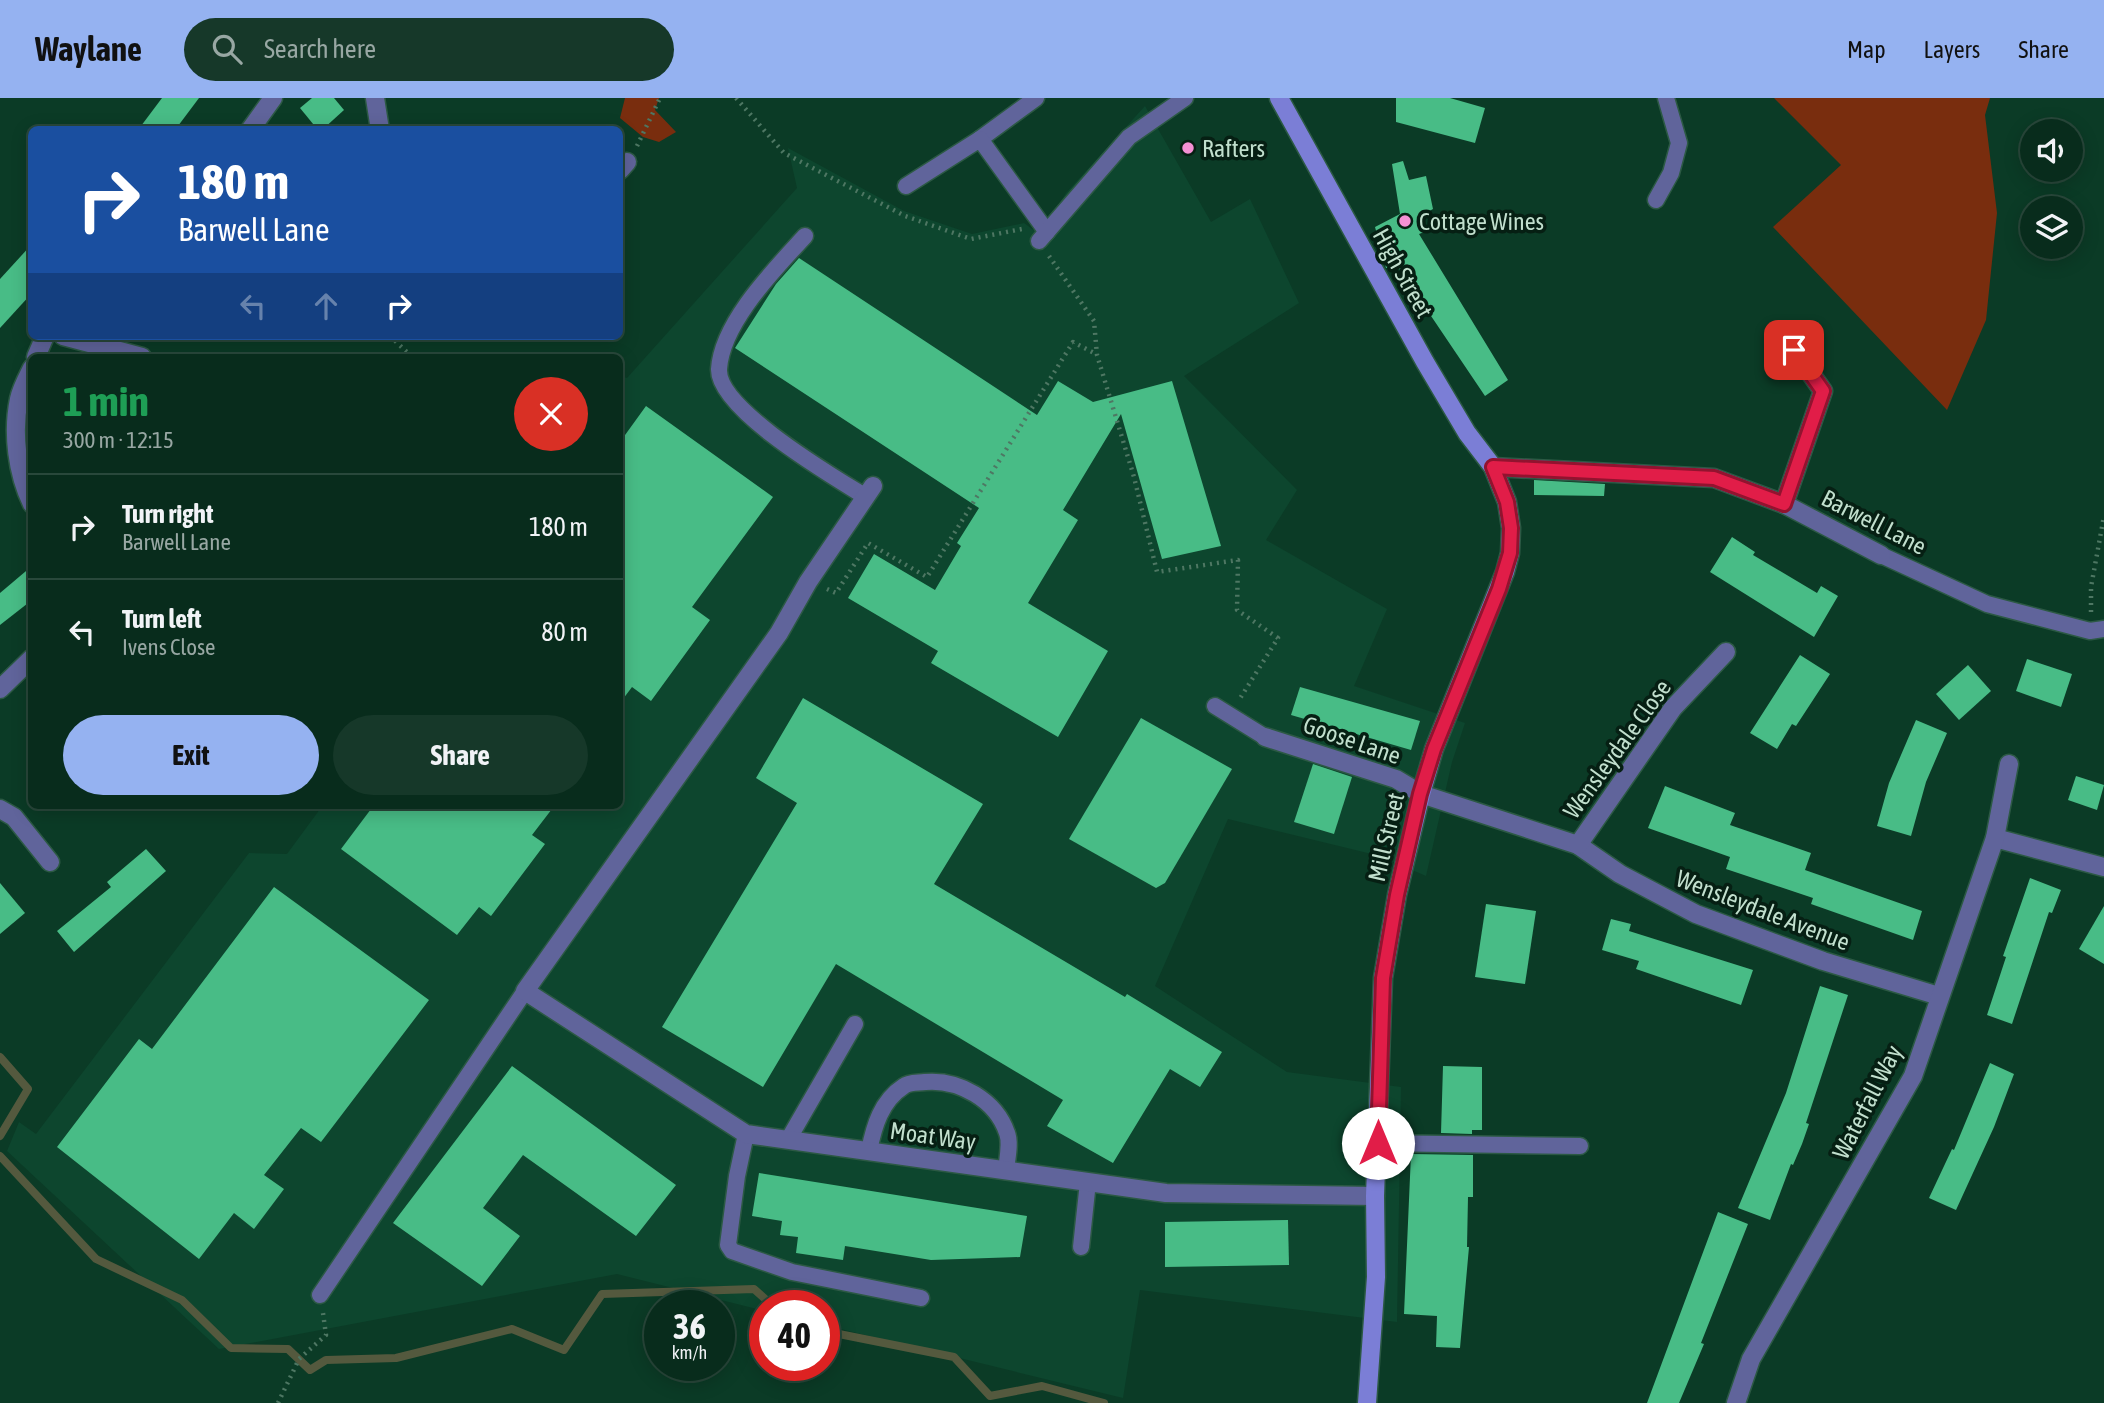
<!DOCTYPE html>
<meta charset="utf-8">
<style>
:root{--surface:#082c1c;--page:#163829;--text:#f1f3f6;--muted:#98a7a3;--line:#29483b;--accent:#95b2f1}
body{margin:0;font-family:"Asap Condensed",sans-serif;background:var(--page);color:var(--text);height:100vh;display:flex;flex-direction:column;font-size:26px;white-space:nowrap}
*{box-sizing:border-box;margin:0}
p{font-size:23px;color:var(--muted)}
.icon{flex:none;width:38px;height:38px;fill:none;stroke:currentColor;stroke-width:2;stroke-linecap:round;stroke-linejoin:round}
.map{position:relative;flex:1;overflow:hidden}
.panel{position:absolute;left:28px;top:256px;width:595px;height:455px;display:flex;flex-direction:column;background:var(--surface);border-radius:10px;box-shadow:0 4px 18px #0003,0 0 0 2px var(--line)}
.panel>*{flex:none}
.guide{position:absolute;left:28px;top:28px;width:595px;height:214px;border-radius:10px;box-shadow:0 4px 18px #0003,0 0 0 2px var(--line);background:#1a4fa0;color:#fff;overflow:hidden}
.controls{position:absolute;left:2020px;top:21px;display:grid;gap:14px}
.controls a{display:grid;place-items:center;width:63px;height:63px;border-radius:50%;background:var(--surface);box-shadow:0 4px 18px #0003,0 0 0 2px var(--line);font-size:35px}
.speed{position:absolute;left:644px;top:1192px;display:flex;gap:14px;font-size:35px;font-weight:700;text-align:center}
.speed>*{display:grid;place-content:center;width:91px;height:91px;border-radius:50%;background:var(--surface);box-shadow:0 4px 18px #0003,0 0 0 2px var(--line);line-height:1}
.speed small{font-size:18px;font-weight:400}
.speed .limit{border:10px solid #d22;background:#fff;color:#111}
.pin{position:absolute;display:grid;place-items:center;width:60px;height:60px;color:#fff;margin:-30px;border-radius:14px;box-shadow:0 4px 10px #0006}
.me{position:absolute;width:77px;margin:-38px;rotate:0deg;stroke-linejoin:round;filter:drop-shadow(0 0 5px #0008)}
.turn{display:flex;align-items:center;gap:24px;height:147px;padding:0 35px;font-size:32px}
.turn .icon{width:91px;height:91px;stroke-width:2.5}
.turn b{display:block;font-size:49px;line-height:60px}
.lanes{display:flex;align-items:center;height:66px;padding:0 35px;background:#0003;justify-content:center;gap:35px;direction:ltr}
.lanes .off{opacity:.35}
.round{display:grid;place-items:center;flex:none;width:74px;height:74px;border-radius:37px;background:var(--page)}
.summary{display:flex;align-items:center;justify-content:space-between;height:119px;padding:0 35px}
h1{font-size:42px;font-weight:700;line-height:52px;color:#1e9e55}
.button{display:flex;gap:14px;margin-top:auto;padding:14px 35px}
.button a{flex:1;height:80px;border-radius:42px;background:var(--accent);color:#111;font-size:28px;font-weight:700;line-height:80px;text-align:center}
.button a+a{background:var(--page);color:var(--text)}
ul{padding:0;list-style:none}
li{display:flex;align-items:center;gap:21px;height:105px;padding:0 35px;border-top:2px solid var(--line)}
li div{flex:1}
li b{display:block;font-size:26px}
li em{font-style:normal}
header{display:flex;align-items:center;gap:42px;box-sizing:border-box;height:98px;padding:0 35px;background:var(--accent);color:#111}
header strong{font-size:33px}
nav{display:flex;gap:38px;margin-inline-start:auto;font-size:24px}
.search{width:490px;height:63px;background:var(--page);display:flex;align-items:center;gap:18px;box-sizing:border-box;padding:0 24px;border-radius:38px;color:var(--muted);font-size:26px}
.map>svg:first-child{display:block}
.built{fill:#0d462e}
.green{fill:#792d0e}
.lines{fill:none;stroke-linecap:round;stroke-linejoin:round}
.stream{stroke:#54593e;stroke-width:8}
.building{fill:#48bc86}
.lane-casing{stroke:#2c5944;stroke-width:19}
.street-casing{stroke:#2c5944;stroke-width:21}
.secondary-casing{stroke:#2c5944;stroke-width:21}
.path{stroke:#4e7763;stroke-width:4.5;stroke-dasharray:2 5;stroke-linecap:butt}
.lane{stroke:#60649b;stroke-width:16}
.street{stroke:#60649b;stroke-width:18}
.secondary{stroke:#7b7ed6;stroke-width:18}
.route-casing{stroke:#92132f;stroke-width:18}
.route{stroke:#e11d48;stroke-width:12}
.poi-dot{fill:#f491d4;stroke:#061f13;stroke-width:2.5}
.labels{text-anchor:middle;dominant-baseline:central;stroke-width:7;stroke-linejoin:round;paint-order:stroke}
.poi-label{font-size:24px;fill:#c1dfcd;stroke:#061f13;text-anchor:start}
.street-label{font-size:24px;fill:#c1dfcd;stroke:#061f13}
</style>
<header>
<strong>Waylane</strong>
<div class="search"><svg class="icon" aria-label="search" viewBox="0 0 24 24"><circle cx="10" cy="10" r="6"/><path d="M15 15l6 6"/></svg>Search here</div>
<nav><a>Map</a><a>Layers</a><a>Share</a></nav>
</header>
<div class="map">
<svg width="2104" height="1305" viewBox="0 0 2104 1305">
<rect width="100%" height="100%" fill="#0b3b26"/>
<!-- built -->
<polygon class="built" points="1145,8 1211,124 1250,101 1299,205 1184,278 1297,392 1266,442 1387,511 1354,588 1465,625 1452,664 1426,778 1380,758 1228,721 1155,888 1287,974 1401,989 1397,1224 1140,1192 1123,1300 824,1227 824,1208 765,1208 765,1213 617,1176 219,1251 7,1053 19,1024 36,1036 249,755 287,756 323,707 620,707 620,278 627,280 797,90 788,50 904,113 972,136 1024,125 1039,136 1066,95"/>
<!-- green -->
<g class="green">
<polygon points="625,0 659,0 655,12 676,34 659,44 643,39 620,20"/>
<polygon points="1774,0 1990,0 1985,17 1997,115 1986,222 1947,312 1773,129 1841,67"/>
</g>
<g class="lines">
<!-- stream -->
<g class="stream">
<polyline points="0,959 28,991 0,1038"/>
<polyline points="0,1058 96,1161 182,1202 231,1250 288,1251 310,1272 326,1262 396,1260 512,1231 564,1252 602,1196 754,1191 773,1208"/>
<polyline points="824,1233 954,1259 990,1298 1042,1288 1104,1305"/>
</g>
</g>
<!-- building -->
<g class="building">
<polygon points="162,0 199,0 175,32 138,32"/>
<polygon points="312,0 334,0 344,12 322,32 318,32 300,10"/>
<polygon points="1396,0 1450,0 1485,10 1475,45 1396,24"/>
<polygon points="1403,63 1409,82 1426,78 1433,111 1422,117 1427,133 1419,136 1508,282 1485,298 1398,169 1386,170 1375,129 1400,116 1392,66"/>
<polygon points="32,146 32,195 0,230 0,181"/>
<polygon points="799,160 1037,317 1058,283 1093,304 1172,283 1221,448 1162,461 1121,316 1063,412 1078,422 1028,505 1108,553 1058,639 931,565 938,553 848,500 874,456 935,492 961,448 957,445 979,410 735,250 776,186"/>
<polygon points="646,308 773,399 692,509 710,522 651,603 632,589 620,605 620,344"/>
<polygon points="1534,382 1605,386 1604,398 1534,397"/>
<polygon points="1732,439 1755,454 1753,457 1817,495 1821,488 1838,498 1814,539 1710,474"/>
<polygon points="32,468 32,502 0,527 0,495"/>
<polygon points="1800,557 1830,576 1796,628 1792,626 1777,651 1750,635"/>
<polygon points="2027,561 2072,576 2061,609 2016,593"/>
<polygon points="1968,567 1991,593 1959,622 1936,596"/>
<polygon points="1300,589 1420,623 1411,652 1291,617"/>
<polygon points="803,600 983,706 934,786 1125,899 1127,896 1222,954 1200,989 1170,971 1113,1065 1047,1028 1063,1002 836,866 763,989 662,929 797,705 756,680"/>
<polygon points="1141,620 1232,671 1165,785 1156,790 1069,741"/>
<polygon points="1916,622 1947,635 1926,684 1911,738 1877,728 1889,685"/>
<polygon points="1313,666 1352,679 1334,736 1294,724"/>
<polygon points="2076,678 2104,687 2097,712 2068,702"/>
<polygon points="1665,688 1735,715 1730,727 1811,755 1805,772 1922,813 1913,842 1811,806 1813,800 1726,771 1730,759 1648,730"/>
<polygon points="374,707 555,707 532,737 545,746 491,818 479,809 457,837 341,751"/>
<polygon points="146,751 166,773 74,854 57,833 111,789 107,784"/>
<polygon points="2030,780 2061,792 2052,815 2049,814 2012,926 1987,917 2006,859 2003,858"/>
<polygon points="0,785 25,815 0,836"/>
<polygon points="274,789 429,902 321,1044 301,1030 264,1077 284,1091 254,1131 234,1115 199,1161 57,1049 139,941 152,951"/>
<polygon points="1486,806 1536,813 1525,886 1475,879"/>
<polygon points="2104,808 2104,866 2079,851"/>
<polygon points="1611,821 1631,826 1629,833 1753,872 1741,907 1636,871 1639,863 1602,852"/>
<polygon points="1820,888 1848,897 1806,1025 1809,1026 1802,1046 1793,1067 1791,1066 1770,1122 1738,1110 1786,995"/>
<polygon points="1990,965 2014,976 1994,1029 1956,1112 1929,1100 1952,1051 1954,1052"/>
<polygon points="512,968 676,1087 636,1138 523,1057 483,1110 520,1138 482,1188 393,1125"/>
<polygon points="1443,968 1482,969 1482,1032 1472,1032 1472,1036 1441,1035"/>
<polygon points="1411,1056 1473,1057 1473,1099 1468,1099 1467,1149 1469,1149 1460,1250 1436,1249 1437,1218 1404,1216"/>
<polygon points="759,1075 1027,1118 1020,1159 931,1162 845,1148 843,1162 796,1155 798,1139 780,1137 782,1123 752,1118"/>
<polygon points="1718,1114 1748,1126 1701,1245 1704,1246 1679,1305 1647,1305"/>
<polygon points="1288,1122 1289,1167 1165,1169 1165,1124"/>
</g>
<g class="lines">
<!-- lane casing -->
<g class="lane-casing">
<g id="lane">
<polyline points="980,41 1036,0"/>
<polyline points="906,88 980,41 1047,134"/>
<polyline points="1656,102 1671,75 1679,45 1666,0"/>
<path d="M805,138c-30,33 -83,86 -86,133 -2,40 115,108 147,128"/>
<polyline points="1039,143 1129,39 1185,0"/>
<polyline points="1881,457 1987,506 2090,533 2104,531"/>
<polyline points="1215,608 1265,639"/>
<polyline points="746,1036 737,1078 728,1147 732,1153 792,1174 921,1200"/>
<polyline points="788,1042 855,926"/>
<polyline points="1378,1045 1580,1048"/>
<path d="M869,1053c5,-25 12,-50 35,-65 5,-4 14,-3 21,-4 34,-3 71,18 82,51 4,10 0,26 -1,38"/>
<polyline points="1081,1149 1088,1084"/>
<polyline points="320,1197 525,893"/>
</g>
</g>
<!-- street casing -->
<g class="street-casing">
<g id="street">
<polyline points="375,0 380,32"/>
<polyline points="250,32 273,0"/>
<polyline points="620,72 627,64"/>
<polyline points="63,238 142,259"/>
<polyline points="36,259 45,238"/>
<path d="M32,270c-5,10 -11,21 -13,31 -7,34 -2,74 13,105"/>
<polyline points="1493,369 1714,380 1784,406 1881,457"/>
<polyline points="873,388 808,484 779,535 525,893 746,1036 1166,1095 1375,1098"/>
<polyline points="1784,406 1823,293 1794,252"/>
<polyline points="0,591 32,560"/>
<polyline points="1265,639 1396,681 1421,696 1578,747 1620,776 1696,816 1823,863 1939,898"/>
<polyline points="0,711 14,719 50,764"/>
<polyline points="1995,740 2104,769"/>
<polyline points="1578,747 1673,610 1726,554"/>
<polyline points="1736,1305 1751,1261 1913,978 1995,740 2009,666"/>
</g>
</g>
<!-- secondary casing -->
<g class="secondary-casing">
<polyline id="secondary" points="1279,0 1425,264 1467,335 1493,369 1507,404 1511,430 1510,455 1505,474 1434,651 1421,696 1397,797 1383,880 1375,1098 1376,1179 1367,1305"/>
</g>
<!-- path -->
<g class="path">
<polyline points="736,0 784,55 905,118 971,141 1022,131"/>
<polyline points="637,48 660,0"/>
<polyline points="1049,158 1094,223 1097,257 1134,379 1157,474 1238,462 1237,512 1278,540 1239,602"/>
<polyline points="390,238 412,259"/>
<polyline points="827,491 836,495 868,445 927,479 1073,244 1096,256"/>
<polyline points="2091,514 2091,489 2104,418"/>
<polyline points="278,1305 299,1261 326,1237 323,1215"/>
</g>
<!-- lane -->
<use href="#lane" class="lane"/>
<!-- street -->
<use href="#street" class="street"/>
<!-- secondary -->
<use href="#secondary" class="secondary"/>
</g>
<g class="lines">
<!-- route casing -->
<g class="route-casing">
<polyline id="route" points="1378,1045 1383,880 1397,797 1420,696 1434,651 1499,491 1510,455 1511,430 1507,404 1493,369 1714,380 1784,406 1823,293 1794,252"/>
</g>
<!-- route -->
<use href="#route" class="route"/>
</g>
<!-- markers -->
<g class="poi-dot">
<circle cx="1188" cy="50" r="7"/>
<circle cx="1405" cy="123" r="7"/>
</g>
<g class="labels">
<!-- poi labels -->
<g class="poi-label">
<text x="1202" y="50">Rafters</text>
<text x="1419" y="123">Cottage Wines</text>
</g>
<!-- street labels -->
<g class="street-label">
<text transform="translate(1403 175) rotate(61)">High Street</text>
<text transform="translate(1874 424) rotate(27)">Barwell Lane</text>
<text transform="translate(1352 642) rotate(19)">Goose Lane</text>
<text transform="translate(1617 651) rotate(-54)">Wensleydale Close</text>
<text transform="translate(1386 739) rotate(-77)">Mill Street</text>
<text transform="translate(1763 812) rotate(21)">Wensleydale Avenue</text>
<text transform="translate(1867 1004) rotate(-63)">Waterfall Way</text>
<text transform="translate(933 1038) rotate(8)">Moat Way</text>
</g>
</g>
</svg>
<div class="controls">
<a><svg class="icon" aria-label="sound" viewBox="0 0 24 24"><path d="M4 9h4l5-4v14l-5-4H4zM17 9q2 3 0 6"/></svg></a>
<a><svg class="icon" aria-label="layers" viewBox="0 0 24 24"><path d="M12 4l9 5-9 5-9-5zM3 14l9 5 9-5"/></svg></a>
</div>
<div class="speed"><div>36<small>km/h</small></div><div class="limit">40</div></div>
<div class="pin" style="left:1794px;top:252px;background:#d93025"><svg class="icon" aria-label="arrive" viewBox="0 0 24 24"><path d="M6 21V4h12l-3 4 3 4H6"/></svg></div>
<svg class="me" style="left:1378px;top:1045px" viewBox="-20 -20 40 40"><circle r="19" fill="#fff"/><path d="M0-13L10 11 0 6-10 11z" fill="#e11d48"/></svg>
<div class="guide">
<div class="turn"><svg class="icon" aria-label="right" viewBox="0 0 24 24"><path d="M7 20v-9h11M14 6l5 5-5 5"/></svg><div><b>180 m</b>Barwell Lane</div></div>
<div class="lanes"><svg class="icon off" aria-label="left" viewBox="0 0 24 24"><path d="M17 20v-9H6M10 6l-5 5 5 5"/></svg><svg class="icon off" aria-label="ahead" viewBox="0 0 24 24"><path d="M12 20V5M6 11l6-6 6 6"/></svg><svg class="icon" aria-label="right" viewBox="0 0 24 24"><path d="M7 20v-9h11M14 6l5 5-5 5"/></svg></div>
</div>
<section class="panel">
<div class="summary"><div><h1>1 min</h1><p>300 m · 12:15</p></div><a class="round" style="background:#d93025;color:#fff"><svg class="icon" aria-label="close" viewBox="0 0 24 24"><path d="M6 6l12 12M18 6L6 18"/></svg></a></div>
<ul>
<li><svg class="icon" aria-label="right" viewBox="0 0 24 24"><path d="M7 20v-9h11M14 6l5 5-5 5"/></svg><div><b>Turn right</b><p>Barwell Lane</p></div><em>180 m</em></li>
<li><svg class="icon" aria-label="left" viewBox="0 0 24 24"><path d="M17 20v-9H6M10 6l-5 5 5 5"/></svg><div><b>Turn left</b><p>Ivens Close</p></div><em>80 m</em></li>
</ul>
<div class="button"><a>Exit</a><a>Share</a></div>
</section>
</div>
